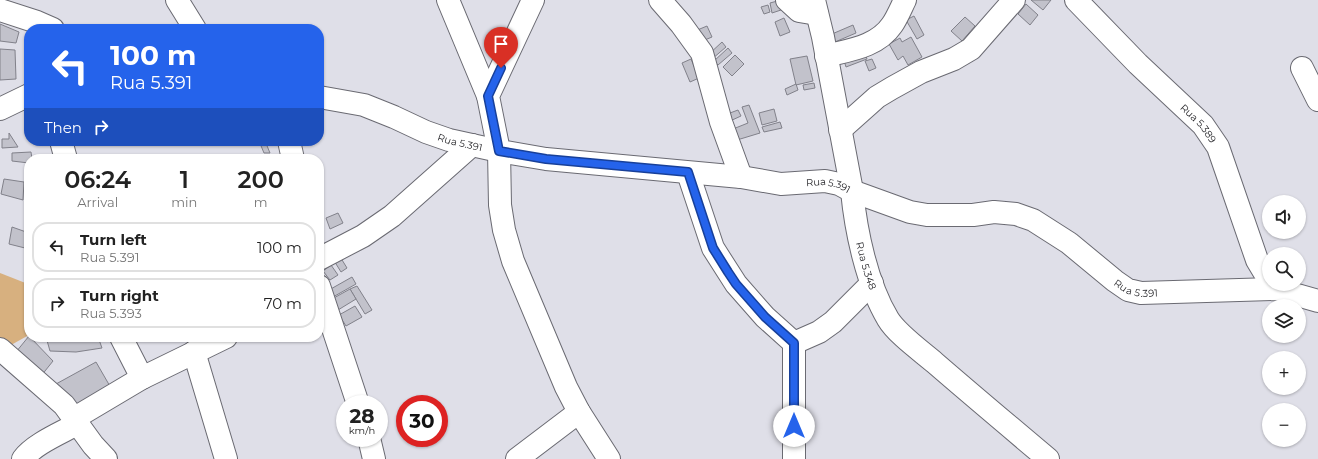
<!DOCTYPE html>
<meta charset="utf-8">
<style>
:root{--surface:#fff;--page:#f2f2f2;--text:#222;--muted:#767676;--line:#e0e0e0}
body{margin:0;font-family:Montserrat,sans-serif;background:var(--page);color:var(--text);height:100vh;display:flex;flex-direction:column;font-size:15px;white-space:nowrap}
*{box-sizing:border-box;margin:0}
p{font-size:13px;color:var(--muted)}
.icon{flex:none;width:22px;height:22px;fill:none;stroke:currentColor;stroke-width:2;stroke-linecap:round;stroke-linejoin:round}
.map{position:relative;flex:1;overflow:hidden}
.drawer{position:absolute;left:24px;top:154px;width:300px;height:188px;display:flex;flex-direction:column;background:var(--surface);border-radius:16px;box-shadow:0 1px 3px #0004}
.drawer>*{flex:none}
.top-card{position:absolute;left:24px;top:24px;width:300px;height:122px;border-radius:16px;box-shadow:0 1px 3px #0004;background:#2563eb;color:#fff;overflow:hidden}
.tools{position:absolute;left:1262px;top:195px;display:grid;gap:8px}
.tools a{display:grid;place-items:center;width:44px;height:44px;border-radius:50%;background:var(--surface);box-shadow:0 1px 3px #0004;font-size:20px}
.speed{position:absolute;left:336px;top:395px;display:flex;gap:8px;font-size:20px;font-weight:700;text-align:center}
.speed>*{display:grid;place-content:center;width:52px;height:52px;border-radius:50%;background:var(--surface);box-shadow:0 1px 3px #0004;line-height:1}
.speed small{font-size:10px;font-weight:400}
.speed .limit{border:6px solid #d22;background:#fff;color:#111}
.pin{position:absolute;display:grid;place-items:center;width:34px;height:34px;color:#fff;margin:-41px -17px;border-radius:50% 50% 50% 0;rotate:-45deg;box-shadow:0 0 4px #0007}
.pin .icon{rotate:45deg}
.me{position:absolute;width:44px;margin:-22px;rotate:0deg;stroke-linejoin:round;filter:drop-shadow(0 0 3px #0008)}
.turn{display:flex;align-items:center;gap:14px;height:84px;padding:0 20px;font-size:18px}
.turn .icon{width:52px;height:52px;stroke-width:2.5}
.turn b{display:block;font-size:28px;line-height:34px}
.then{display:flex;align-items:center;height:38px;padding:0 20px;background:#0003;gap:8px;font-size:15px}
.eta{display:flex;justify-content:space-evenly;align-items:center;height:68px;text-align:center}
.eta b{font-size:24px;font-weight:600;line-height:28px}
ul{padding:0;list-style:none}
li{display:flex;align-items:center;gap:12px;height:50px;margin:0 8px 6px;padding:0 12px;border:2px solid var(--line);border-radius:16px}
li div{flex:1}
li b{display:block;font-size:15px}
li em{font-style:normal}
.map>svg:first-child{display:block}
.green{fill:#d7b07f}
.building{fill:#c2c2cb;stroke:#81818a}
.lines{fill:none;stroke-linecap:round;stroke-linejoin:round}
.minor-casing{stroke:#6a6a72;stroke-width:24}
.minor{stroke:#fff;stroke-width:22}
.route-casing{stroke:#184099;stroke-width:10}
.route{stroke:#2563eb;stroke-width:7}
.labels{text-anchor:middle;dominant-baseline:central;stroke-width:4;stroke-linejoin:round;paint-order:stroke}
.street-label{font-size:10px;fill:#26262a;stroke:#dfdfe8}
</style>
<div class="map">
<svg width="1318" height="459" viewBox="0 0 1318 459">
<rect width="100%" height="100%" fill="#dfdfe8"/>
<!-- green -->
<polygon class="green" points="0,273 28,284 29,286 29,335 11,345 0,338"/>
<!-- building -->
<g class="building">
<polygon points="781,0 784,9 772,13 770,3"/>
<polygon points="1031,0 1051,0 1043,10"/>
<polygon points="1026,4 1038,15 1030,25 1018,14"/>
<polygon points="768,5 770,12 764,14 761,7"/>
<polygon points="914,16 924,35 917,39 906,20"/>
<polygon points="965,17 975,26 962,41 951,31"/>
<polygon points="784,18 790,32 780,36 775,22"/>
<polygon points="0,24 19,32 16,43 0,41"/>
<polygon points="853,25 856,33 835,42 832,34"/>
<polygon points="707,26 712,37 700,42 695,31"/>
<polygon points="911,37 922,57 908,65 903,56 898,60 889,44 900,38 902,42"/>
<polygon points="722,42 726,47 712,59 708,55"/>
<polygon points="728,48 732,53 718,65 714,61"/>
<polygon points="0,49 15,50 16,79 0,80"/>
<polygon points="864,50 867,59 846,67 843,57"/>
<polygon points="735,55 744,64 732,76 723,67"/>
<polygon points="807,56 813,81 796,85 790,59"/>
<polygon points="691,59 699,78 690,82 682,63"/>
<polygon points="872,59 876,68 869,71 865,61"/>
<polygon points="814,83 815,88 804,90 803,85"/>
<polygon points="796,84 798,90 787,95 785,89"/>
<polygon points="749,105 760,133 737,140 733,129 748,123 742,107"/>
<polygon points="774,109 777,121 762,125 759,113"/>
<polygon points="738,110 741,116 730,121 730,113"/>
<polygon points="780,122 782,128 764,132 762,127"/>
<polygon points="9,133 18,147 2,148 2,139 9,139"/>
<polygon points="259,141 265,141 270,153 264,153"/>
<polygon points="31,152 32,159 29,159 29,163 12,161 12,153"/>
<polygon points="4,179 24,182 23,200 1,194"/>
<polygon points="338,213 343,223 330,229 326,218"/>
<polygon points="12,227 29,233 29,249 9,244"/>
<polygon points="339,255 347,268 341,272 333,259"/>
<polygon points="331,265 338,275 330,280 323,271"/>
<polygon points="352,277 356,284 333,297 329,290"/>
<polygon points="357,286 372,310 365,314 350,289"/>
<polygon points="350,289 356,299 338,310 332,299"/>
<polygon points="355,306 362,317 346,326 339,315"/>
<polygon points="29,336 53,361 41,376 16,352"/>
<polygon points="46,337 98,337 102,348 76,352 50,351"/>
<polygon points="96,362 111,388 73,411 56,384"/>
</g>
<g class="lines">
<!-- minor casing -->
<g class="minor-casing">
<g id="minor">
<polyline points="177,0 195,29"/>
<polyline points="448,0 488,96"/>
<polyline points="533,0 488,96 499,151 500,205 504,230 513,261 566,387 579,412 609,459"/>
<polyline points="660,0 681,24 702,53 721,122 741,177"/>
<polyline points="787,0 799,11 817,14"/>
<path id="s1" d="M814,0l9,37 29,154c4,41 15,93 36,128 9,15 33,32 47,44 37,32 75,64 113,96"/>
<path id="s2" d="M1076,0l62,64 65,61 15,22 39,113 12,20"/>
<polyline points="0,10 37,22 53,29"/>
<path d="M826,56c23,-6 51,-9 66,-31 5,-7 9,-17 13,-25"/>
<polyline points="1302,68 1318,100"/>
<path id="s3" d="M319,97l45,8 30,12 32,15 23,8 50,11 47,8 195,18 40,7 44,-3 14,3 13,7 58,21 17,3h46l21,-3 22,2 17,6 36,23 46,38 13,9 13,3 135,-4 42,12"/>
<polyline points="0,109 29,95"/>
<polyline points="840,130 877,97 892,88 921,72 954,59 971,49 1014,0"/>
<polyline points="61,141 66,159"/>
<polyline points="289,141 293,159"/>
<polyline points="688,173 713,248 736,284 765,317 794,343 794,459"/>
<polyline points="319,259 363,236 392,216 472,145"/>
<polyline points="319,286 358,404"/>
<polyline points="121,337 142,378"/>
<polyline points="794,343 819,332 833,322 872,283"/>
<polyline points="0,349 64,405 93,445 106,459"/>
<polyline points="194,352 226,459"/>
<polyline points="73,419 142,378 226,337"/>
<polyline points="369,438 374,459"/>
<path d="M23,459c11,-15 38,-26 54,-35"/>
<polyline points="517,459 579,412"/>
</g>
</g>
<!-- minor -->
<use href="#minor" class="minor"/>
</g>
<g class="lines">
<!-- route casing -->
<g class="route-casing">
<polyline id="route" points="501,68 488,96 499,151 546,159 688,172 713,248 728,272 736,284 765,317 794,343 794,426"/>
</g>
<!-- route -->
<use href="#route" class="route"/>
</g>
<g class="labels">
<!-- street labels -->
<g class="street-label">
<text stroke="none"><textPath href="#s2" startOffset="174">Rua 5.389</textPath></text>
<text stroke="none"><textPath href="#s3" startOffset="149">Rua 5.391</textPath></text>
<text stroke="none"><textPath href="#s3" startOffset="521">Rua 5.391</textPath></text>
<text stroke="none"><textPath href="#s1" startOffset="271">Rua 5.348</textPath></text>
<text stroke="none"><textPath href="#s3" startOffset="858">Rua 5.391</textPath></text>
</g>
</g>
</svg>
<div class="tools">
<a><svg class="icon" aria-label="sound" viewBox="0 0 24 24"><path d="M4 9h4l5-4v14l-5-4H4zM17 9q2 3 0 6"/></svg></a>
<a><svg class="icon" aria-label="search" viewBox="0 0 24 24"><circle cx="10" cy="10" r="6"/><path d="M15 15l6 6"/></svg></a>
<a><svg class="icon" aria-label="layers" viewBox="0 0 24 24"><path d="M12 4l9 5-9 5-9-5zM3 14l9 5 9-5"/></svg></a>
<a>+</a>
<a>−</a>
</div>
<div class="speed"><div>28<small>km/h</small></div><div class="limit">30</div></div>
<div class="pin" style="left:501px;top:68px;background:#d93025"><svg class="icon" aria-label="arrive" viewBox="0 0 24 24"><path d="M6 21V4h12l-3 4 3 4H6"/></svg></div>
<svg class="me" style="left:794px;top:426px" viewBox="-20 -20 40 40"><circle r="19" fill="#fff"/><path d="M0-13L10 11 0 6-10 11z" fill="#2563eb"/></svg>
<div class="top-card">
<div class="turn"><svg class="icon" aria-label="left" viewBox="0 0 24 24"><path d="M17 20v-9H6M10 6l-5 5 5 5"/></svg><div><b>100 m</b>Rua 5.391</div></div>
<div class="then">Then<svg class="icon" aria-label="right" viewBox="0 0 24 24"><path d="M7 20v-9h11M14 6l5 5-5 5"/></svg></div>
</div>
<section class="drawer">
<div class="eta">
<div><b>06:24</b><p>Arrival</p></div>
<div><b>1</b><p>min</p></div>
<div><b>200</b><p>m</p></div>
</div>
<ul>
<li><svg class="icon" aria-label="left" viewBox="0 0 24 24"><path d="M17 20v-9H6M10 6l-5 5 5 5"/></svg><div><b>Turn left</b><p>Rua 5.391</p></div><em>100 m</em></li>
<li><svg class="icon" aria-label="right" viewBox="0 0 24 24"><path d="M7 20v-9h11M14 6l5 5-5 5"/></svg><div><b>Turn right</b><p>Rua 5.393</p></div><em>70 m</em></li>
</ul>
</section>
</div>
